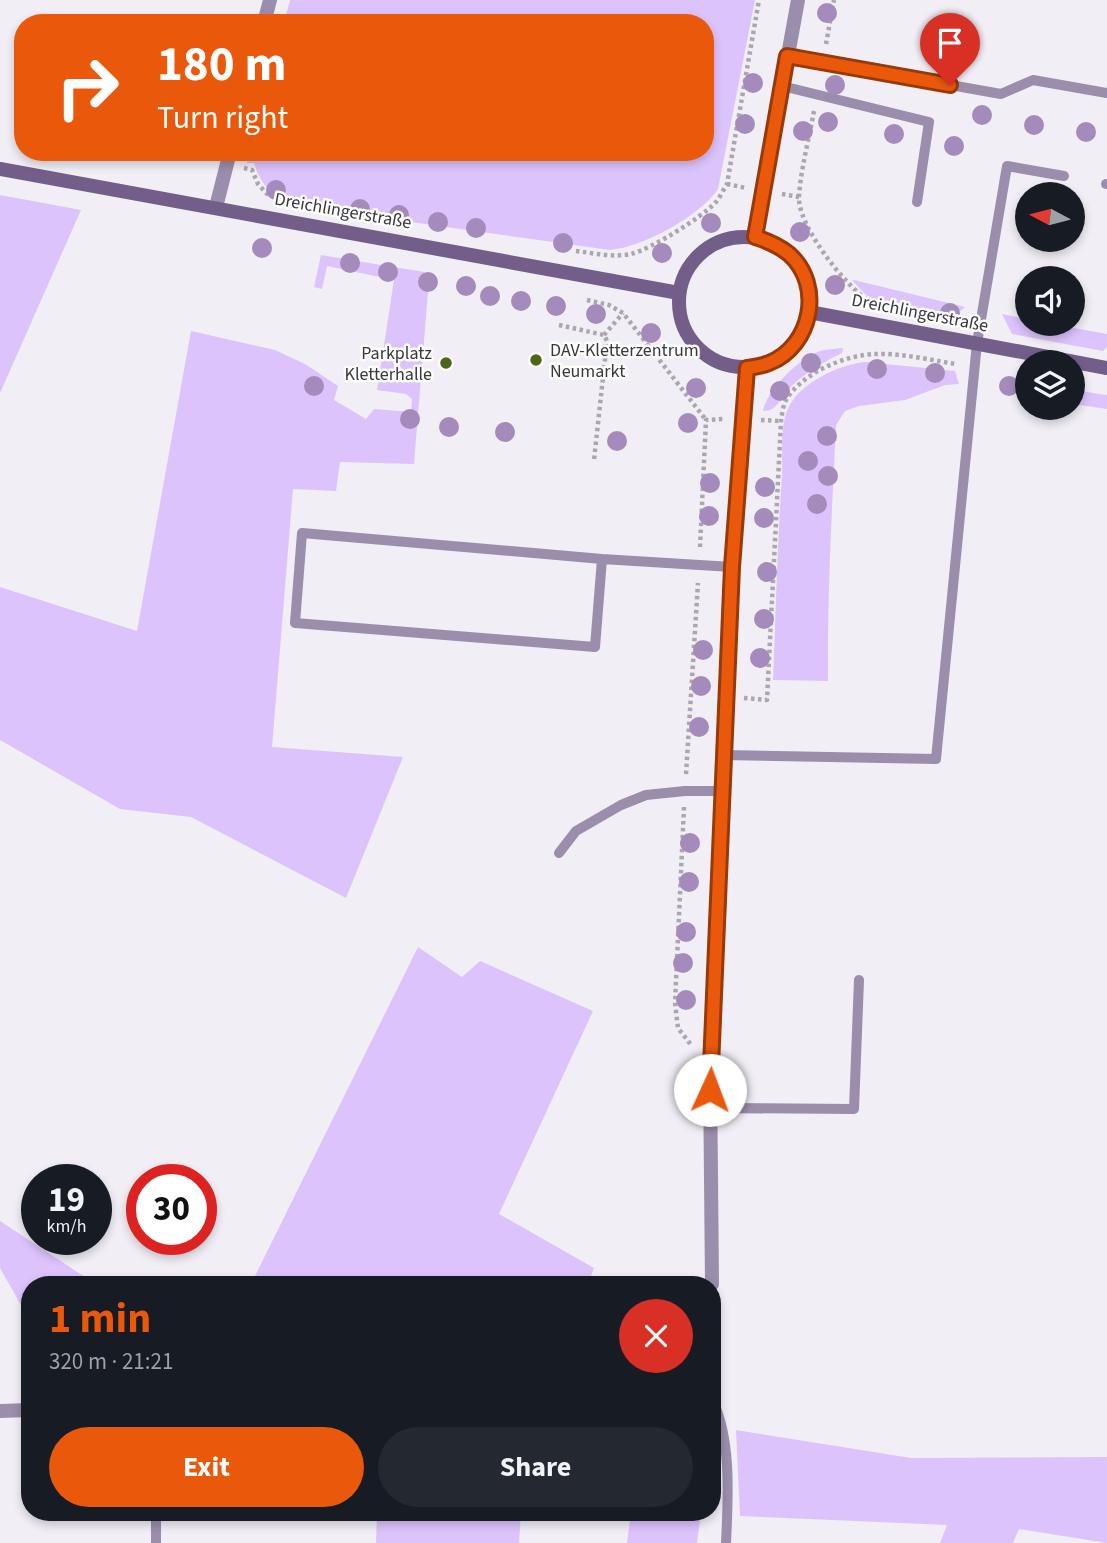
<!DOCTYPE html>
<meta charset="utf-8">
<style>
:root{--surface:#171b24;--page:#242831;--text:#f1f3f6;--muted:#9ea1a6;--accent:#ea580c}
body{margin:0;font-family:"Source Sans 3",sans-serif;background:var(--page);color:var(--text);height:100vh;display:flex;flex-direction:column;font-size:26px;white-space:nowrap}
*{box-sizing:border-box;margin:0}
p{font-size:23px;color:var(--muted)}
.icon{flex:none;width:38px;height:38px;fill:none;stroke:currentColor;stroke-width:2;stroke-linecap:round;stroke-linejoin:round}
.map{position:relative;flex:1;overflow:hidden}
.side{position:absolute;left:21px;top:1276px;width:700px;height:245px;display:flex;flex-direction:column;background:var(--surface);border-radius:28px;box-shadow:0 4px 10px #0003}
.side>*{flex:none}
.guide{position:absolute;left:14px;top:14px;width:700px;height:147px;border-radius:28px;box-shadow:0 4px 10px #0003;background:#ea580c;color:#fff;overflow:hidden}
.needle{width:46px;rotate:277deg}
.fabs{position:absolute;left:1015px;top:182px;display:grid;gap:14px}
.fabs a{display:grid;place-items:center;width:70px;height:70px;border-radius:50%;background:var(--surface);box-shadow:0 4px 10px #0003;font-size:35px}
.speed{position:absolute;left:21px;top:1164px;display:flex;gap:14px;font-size:35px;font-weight:700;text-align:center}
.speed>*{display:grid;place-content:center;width:91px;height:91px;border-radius:50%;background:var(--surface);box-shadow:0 4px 10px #0003;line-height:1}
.speed small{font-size:18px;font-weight:400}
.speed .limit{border:10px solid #d22;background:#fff;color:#111}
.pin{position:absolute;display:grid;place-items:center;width:60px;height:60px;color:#fff;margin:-72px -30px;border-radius:50% 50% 50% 0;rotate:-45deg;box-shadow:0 0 7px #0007}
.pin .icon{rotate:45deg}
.me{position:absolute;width:77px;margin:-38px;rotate:2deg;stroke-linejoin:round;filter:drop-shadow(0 0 5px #0008)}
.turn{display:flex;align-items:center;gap:24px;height:147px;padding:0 28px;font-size:32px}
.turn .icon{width:91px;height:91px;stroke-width:2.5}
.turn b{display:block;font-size:49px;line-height:60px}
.round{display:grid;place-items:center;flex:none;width:74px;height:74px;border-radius:37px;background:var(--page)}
.overview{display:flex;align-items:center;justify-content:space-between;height:119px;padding:0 28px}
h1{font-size:42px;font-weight:700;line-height:52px;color:var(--accent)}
.primary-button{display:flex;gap:14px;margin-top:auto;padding:14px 28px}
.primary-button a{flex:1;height:80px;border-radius:42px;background:var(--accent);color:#fff;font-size:28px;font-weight:700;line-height:80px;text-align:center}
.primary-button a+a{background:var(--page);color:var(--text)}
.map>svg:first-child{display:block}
.green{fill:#ddc3fb}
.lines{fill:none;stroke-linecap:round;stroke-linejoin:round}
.path{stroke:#aaa8ae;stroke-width:4.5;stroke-dasharray:3.5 3.5;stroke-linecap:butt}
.lane{stroke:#9b8dac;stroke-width:10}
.street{stroke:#9b8dac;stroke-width:14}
.secondary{stroke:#735e8a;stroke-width:14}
.tree{fill:#a48bbc}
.route-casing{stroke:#983908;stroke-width:18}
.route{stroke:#ea580c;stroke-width:12}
.poi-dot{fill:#4e6717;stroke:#fdfdfe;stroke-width:2.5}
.labels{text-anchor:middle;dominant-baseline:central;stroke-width:5;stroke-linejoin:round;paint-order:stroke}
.street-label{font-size:18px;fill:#38373a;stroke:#fdfdfe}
.poi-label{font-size:18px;fill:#38373a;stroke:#fdfdfe;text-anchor:start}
</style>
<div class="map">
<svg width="1107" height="1543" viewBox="0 0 1107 1543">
<rect width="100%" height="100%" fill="#f1eef6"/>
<!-- green -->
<g class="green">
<path d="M290,0h465l-37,189c-18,27 -75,58 -108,61l-213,-30 -113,-21c-17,-7 -25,-19 -30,-36h-7l2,-11h456v-129h-421z"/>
<polygon points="0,195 81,210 0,393"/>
<polygon points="321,255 424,272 429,279 414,464 340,462 336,491 293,489 272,747 403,757 346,898 191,817 120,809 0,740 0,587 137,631 191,331 275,350 305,364 338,386 334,400 366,419 374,409 411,412 412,399 406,394 377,390 394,280 327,266 322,289 314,287"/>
<polygon points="851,279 850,279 965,307 953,317 874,299 866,295"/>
<polygon points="1002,314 1027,319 1027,324 1052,324 1107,334 1107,347 1103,351 1012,334"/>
<path d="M843,348l-1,5c-20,10 -40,21 -55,38 -8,9 -10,20 -24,20 4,-22 36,-52 57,-60 7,-2 16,-2 23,-3z"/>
<path d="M866,362l89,9 4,13 -14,1 -40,15 -46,6 -14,5 -9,14c-4,85 -9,171 -8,256l-55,-1c3,-68 4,-136 9,-204 1,-20 -2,-46 5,-65 10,-27 52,-47 79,-49z"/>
<polygon points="1073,390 1107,395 1107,409 1073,404"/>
<polygon points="418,947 462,977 480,961 593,1011 499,1214 594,1268 588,1284 251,1284"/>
<polygon points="0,1221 91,1281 99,1284 30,1284 30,1321 0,1268"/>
<polygon points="736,1430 911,1458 1107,1457 1107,1543 1019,1529 1013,1543 940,1543 947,1525 740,1516"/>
<polygon points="377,1512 521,1512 519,1543 376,1543"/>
<polygon points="631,1512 701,1512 697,1543 627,1543"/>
</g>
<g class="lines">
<!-- path -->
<g class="path">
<polyline points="826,44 834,0"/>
<path d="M814,111c-5,28 -13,57 -15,85 -2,29 46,90 70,105"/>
<polyline points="244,168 252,170 258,184 269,196"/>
<polyline points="727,184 746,188"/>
<polyline points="782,194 799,197"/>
<path d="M576,251c18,2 37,7 55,3 20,-5 70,-36 84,-51 5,-5 8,-13 12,-19l32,-184"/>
<polyline points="587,300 609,305 623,313 706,420"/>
<polyline points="559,325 604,335 607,341 594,460"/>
<polyline points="604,335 623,313"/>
<polyline points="761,420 781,421"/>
<polyline points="700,547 706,420 724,419"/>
<path d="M744,698l23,2 14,-279c1,-7 2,-15 5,-21 16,-27 59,-45 89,-46 27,-1 55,6 81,10"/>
<polyline points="686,774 698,583"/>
<polyline points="684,807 675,1003 678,1028 691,1045"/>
</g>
<!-- lane -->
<g class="lane">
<polyline points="787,56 1001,94 1033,80 1107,93"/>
<polyline points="782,86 929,122 917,202"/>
<polyline points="1106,184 1107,184"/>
<polyline points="602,559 595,647 295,623 302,533 602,559 732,567"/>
<polyline points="723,755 936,759 977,343 1007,166 1064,176"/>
<polyline points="559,853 576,831 621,805 646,795 685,791 722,791"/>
<polyline points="710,1108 854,1109 859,980"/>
<path d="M712,1399c20,41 16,99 14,144"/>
<polyline points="156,1543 156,1512"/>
</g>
<!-- street -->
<g class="street">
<polyline points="264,23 270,0"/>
<polyline points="216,207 230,152"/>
<polyline points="755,237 798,0"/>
<polyline points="712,1284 710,1071 732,567 747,368"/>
<polyline points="712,1301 712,1338"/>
<polyline points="0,1411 30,1410"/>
</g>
<!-- secondary -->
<g class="secondary">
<polyline points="0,169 679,293"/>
<circle cx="744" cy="302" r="65"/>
<polyline points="809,312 1107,368"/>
</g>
</g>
<!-- trees -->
<g class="tree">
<circle cx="827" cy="13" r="10"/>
<circle cx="753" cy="83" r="10"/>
<circle cx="835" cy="85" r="10"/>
<circle cx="982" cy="115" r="10"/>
<circle cx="828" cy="122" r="10"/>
<circle cx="745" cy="124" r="10"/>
<circle cx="1034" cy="125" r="10"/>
<circle cx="803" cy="131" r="10"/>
<circle cx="1086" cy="132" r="10"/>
<circle cx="894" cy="134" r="10"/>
<circle cx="954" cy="146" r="10"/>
<circle cx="276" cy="190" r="10"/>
<circle cx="360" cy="209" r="10"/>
<circle cx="399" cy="215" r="10"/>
<circle cx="438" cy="222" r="10"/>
<circle cx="711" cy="223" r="10"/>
<circle cx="476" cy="228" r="10"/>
<circle cx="800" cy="232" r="10"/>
<circle cx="563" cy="243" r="10"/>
<circle cx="262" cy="248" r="10"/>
<circle cx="662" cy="253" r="10"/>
<circle cx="350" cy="263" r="10"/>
<circle cx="388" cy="272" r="10"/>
<circle cx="428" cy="282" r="10"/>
<circle cx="835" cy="285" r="10"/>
<circle cx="466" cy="286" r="10"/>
<circle cx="490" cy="296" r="10"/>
<circle cx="521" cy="301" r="10"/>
<circle cx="556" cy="306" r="10"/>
<circle cx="950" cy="313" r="10"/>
<circle cx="596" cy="314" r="10"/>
<circle cx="651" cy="333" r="10"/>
<circle cx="811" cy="363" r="10"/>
<circle cx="877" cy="369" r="10"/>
<circle cx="935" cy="373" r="10"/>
<circle cx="314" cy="386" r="10"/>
<circle cx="1009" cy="386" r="10"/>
<circle cx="696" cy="388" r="10"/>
<circle cx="780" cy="391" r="10"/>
<circle cx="410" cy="419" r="10"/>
<circle cx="688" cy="423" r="10"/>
<circle cx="449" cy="427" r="10"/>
<circle cx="505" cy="432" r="10"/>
<circle cx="827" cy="436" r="10"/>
<circle cx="617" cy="441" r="10"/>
<circle cx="808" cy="461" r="10"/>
<circle cx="828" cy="476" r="10"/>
<circle cx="710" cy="483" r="10"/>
<circle cx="765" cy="487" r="10"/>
<circle cx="817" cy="504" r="10"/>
<circle cx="709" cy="516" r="10"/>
<circle cx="764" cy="518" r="10"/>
<circle cx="767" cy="572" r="10"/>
<circle cx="764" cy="619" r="10"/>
<circle cx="703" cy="650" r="10"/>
<circle cx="760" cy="658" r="10"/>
<circle cx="701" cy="686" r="10"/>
<circle cx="699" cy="727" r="10"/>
<circle cx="690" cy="843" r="10"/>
<circle cx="689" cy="882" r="10"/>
<circle cx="686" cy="932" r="10"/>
<circle cx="683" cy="963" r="10"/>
<circle cx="686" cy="1000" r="10"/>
</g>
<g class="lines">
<!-- route casing -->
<g class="route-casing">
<path id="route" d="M710,1090l22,-523 15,-199c7,-1 15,-2 22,-5 43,-17 55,-78 20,-109 -11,-9 -21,-13 -34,-17l32,-181 163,29"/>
</g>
<!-- route -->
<use href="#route" class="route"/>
</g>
<!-- markers -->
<g class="poi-dot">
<circle cx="536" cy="360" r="7"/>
<circle cx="446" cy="363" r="7"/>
</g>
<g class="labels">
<!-- street labels -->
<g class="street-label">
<text transform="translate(343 211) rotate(10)">Dreichlingerstraße</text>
<text transform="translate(920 313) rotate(11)">Dreichlingerstraße</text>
</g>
<!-- poi labels -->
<g class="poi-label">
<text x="550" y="350">DAV-Kletterzentrum<tspan x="550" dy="21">Neumarkt</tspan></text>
<text x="432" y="353" text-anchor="end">Parkplatz<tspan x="432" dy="21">Kletterhalle</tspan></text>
</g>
</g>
</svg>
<div class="fabs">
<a><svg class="needle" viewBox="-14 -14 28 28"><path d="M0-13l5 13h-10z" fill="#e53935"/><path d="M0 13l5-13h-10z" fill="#9ea1a6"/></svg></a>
<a><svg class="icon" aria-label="sound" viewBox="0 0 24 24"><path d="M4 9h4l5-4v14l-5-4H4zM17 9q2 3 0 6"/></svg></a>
<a><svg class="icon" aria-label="layers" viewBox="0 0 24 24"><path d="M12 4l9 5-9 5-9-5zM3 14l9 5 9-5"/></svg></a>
</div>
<div class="speed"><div>19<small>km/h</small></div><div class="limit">30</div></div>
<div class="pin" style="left:950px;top:85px;background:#d93025"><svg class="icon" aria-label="arrive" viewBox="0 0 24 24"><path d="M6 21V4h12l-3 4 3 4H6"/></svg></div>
<svg class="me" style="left:710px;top:1090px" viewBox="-20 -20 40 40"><circle r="19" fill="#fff"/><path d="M0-13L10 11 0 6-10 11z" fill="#ea580c"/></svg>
<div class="guide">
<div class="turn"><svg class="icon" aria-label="right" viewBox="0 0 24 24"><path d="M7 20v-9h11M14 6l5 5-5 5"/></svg><div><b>180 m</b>Turn right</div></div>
</div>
<section class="side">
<div class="overview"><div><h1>1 min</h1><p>320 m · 21:21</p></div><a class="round" style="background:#d93025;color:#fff"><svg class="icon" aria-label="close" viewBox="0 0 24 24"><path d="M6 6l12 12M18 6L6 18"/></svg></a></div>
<div class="primary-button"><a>Exit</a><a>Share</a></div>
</section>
</div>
